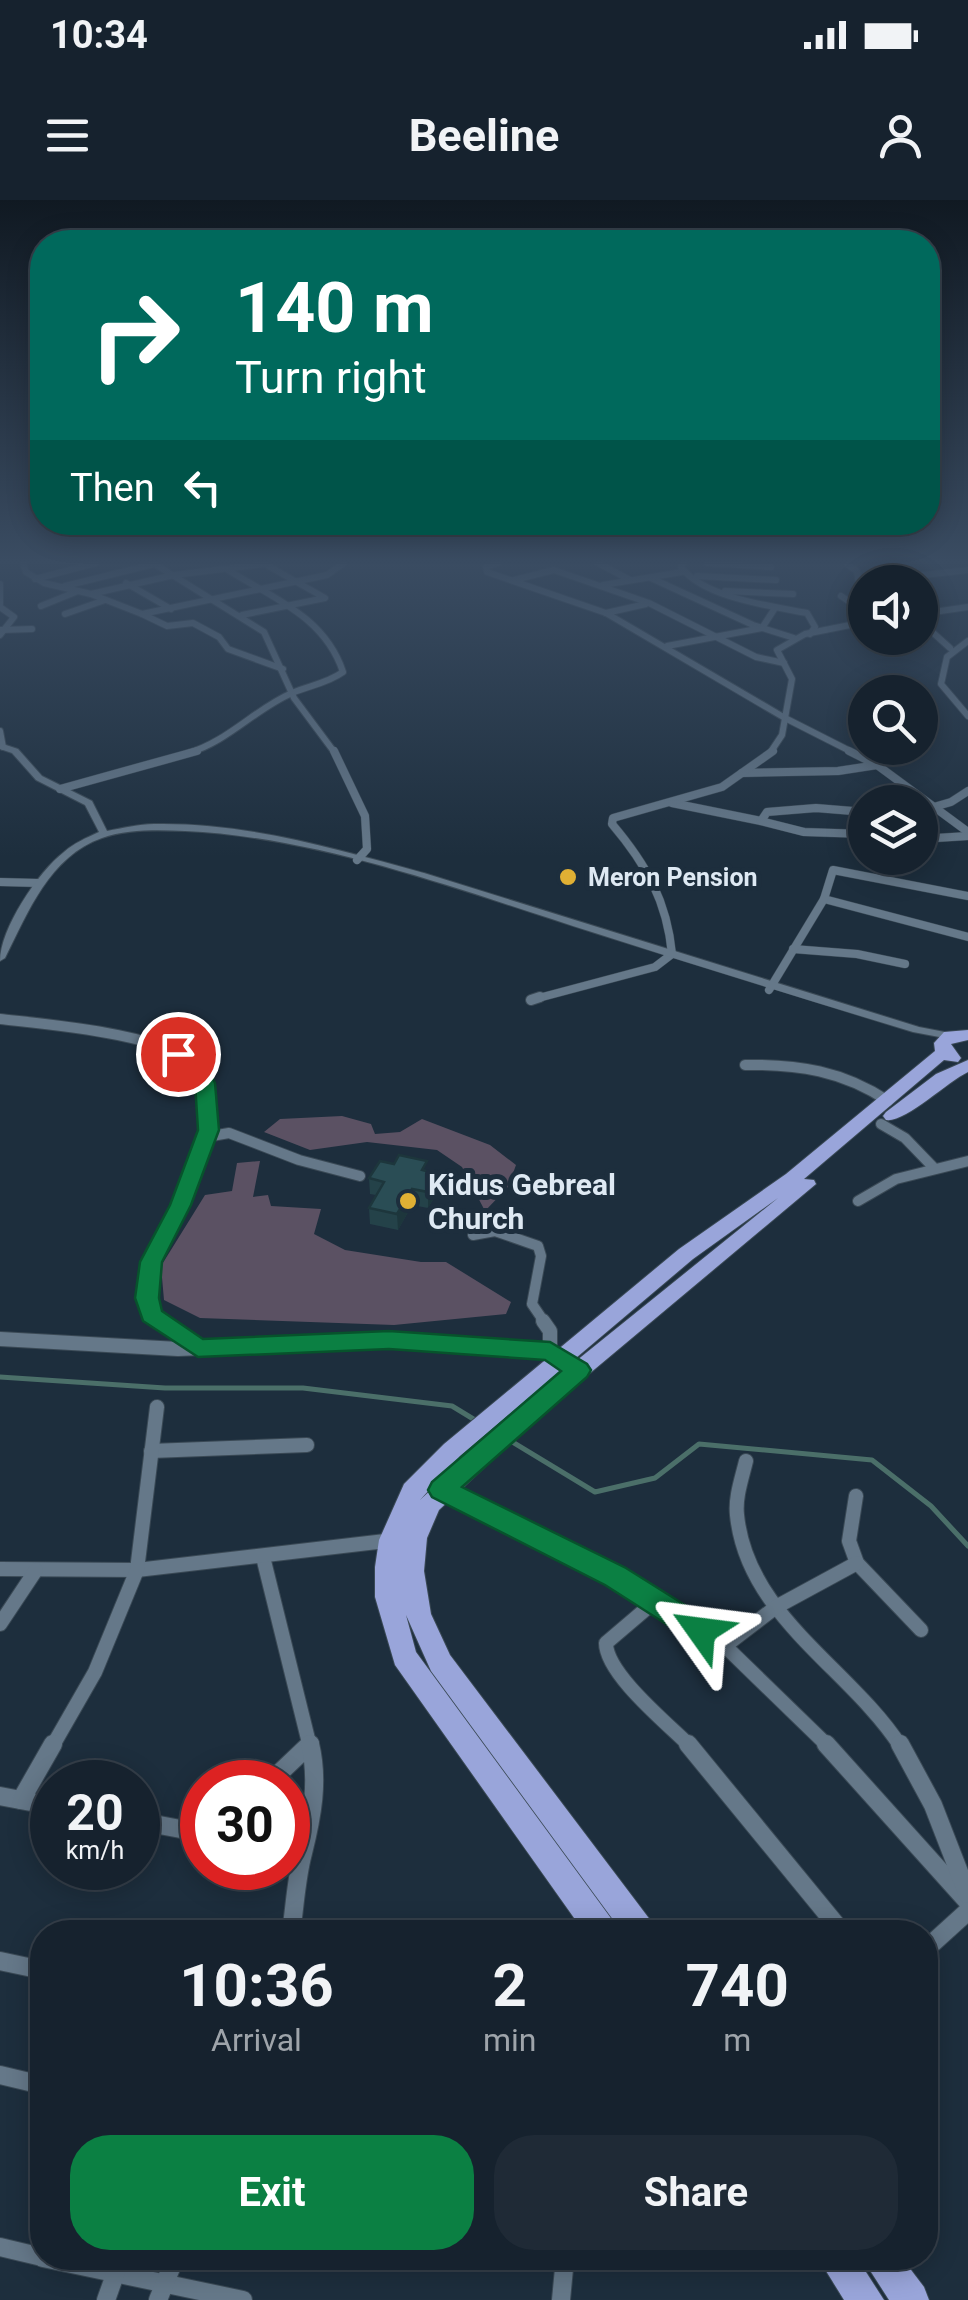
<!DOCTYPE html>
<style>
:root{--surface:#16222e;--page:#1f2a36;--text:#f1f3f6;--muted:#9ea4aa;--line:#353f4a;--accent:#0b8043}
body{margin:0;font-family:Roboto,sans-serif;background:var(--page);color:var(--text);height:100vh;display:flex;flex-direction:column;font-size:38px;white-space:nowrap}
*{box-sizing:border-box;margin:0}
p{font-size:32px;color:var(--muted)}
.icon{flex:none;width:55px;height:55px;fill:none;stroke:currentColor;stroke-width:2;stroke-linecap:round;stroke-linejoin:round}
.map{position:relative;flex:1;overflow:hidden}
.drawer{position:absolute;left:30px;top:1720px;width:908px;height:350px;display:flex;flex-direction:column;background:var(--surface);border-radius:40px;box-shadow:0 5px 25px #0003,0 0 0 2px var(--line)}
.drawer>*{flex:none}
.banner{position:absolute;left:30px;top:30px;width:910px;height:305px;border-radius:40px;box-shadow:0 5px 25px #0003,0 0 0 2px var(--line);background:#00695c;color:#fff;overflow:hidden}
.controls{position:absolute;left:848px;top:365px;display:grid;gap:20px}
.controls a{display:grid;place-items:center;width:90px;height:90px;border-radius:50%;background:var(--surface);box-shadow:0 5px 25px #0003,0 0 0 2px var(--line);font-size:50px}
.speed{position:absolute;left:30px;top:1560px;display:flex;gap:20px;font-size:50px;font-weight:700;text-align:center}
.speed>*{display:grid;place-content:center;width:130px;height:130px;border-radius:50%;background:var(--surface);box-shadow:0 5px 25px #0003,0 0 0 2px var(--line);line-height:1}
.speed small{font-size:25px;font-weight:400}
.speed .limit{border:15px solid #d22;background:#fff;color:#111}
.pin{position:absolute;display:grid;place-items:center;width:85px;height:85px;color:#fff;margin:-42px;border:5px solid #fff;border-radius:50%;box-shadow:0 2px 10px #0007}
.me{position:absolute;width:110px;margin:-55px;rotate:301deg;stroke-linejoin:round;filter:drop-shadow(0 0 8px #0008)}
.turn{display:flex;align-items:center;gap:35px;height:210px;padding:0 40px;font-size:45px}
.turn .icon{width:130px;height:130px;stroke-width:2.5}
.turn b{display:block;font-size:70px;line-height:85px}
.then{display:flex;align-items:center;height:95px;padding:0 40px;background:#0003;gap:20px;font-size:38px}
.eta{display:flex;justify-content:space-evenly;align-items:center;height:170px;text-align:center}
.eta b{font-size:60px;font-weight:700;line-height:70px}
.primary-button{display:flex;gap:20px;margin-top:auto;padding:20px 40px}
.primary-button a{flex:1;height:115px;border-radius:40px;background:var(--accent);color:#fff;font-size:40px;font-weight:700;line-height:115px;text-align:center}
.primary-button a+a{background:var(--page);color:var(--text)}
.status{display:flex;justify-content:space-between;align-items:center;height:70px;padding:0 50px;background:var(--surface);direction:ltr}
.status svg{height:28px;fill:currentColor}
header{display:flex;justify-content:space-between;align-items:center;height:130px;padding:0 40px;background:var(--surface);font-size:45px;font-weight:700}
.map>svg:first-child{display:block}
.green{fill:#5b5163}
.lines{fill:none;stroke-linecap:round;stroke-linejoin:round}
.stream{stroke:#4b6f69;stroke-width:5}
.minor-far4-casing{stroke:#3a4955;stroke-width:8}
.minor-far3-casing{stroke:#3a4955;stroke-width:9}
.minor-far2-casing{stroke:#3a4955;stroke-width:12}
.minor-far1-casing{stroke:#3a4955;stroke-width:16}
.minor-casing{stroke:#3a4955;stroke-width:20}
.tertiary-casing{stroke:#3a4955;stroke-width:2}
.trunk-casing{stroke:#3a4955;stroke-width:2}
.minor-far4{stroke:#657889;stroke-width:6}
.minor-far3{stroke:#657889;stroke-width:8}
.minor-far2{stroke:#657889;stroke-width:10}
.minor-far1{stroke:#657889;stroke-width:14}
.minor{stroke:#657889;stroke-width:18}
.tertiary{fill:#657889;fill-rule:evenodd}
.trunk{fill:#99a5da;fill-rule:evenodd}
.wall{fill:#244249}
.shaded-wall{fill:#1d363c}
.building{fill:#2a4d55;stroke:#1d363c;stroke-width:2.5}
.route{fill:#0b8043;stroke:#07532c;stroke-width:2.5}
.poi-dot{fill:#e0b034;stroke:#1d2e3d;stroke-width:4}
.labels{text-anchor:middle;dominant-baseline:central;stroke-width:10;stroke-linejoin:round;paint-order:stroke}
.far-poi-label{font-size:25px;font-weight:bold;fill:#dee9f3;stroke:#1d2e3d;text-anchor:start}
.poi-label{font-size:30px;font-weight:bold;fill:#dee9f3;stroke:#1d2e3d;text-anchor:start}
</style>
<div class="status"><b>10:34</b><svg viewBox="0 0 49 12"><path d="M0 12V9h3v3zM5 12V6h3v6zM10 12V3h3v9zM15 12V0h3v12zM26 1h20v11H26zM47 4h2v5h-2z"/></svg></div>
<header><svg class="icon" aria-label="menu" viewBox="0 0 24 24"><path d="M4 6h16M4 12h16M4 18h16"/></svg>Beeline<svg class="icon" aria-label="person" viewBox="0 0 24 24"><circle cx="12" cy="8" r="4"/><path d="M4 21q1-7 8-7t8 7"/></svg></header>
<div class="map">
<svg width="968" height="2100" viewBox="0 0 968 2100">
<rect width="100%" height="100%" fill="#1d2e3d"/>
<!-- green -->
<g class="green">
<polygon points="342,916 371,924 375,934 400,932 422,919 490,945 516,965 508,987 485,1011 462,967 437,950 367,942 310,950 264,932 280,919"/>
<polygon points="260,961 253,997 268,995 271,1006 321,1009 314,1034 345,1050 421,1062 446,1062 511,1102 506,1114 394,1125 200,1118 164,1100 161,1066 205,995 232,991 237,963"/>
</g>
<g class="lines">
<!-- stream -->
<g class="stream">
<polyline points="0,1177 165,1188 303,1188 452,1206 475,1220"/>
<polyline points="509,1240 595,1292 655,1278 699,1244 872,1260 931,1306 968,1346"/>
</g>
<!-- minor-far4 casing -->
<g class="minor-far4-casing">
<g id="minor-far4">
<polyline points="23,363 26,372 44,383 91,394 142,414 327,375 344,363"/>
<polyline points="153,363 264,432 294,498 335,553"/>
<polyline points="498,363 486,367 487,372 606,413 785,518 854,553"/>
<polyline points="598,363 630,380"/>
<path d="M683,363l-2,4c23,31 90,39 126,46l8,14 -5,7"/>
<polyline points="707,363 771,367"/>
<polyline points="848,365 857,371 858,379 871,381 968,370"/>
<polyline points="697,376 776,380"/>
<polyline points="651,378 753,425 794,438"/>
<polyline points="35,379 96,363"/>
<polyline points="514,380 554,370 649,403 756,457 784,463"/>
<polyline points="126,383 171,409"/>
<polyline points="0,384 0,404"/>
<polyline points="603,385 682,372"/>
<polyline points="65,386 154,364"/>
<polyline points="725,391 793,394"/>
<polyline points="91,394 174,375 265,364 325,398 242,415"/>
<polyline points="841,396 865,412"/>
<polyline points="41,406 78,391"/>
<polyline points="0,407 14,417 0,435"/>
<polyline points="606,413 646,404"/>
<polyline points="65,414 105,400"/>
<polyline points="142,414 167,426 193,423 219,437 228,449 283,469"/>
<polyline points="920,414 968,407"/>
<polyline points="920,421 950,448"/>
<polyline points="0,430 32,429"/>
<polyline points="968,441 947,457 941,484 968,516"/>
<polyline points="667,446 762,428 775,408"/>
<polyline points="0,531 3,547"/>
<path d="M188,553c39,-11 67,-44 104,-60 18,-8 34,-9 51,-21 -18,-55 -70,-74 -115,-102"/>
<polyline points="770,553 782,535 792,479 777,450 805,434 865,422"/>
</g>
</g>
<!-- minor-far3 casing -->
<g class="minor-far3-casing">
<g id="minor-far3">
<polyline points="334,551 365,616 367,649 357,660"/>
<polyline points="849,551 877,565 968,632"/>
<polyline points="742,573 838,571 877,565"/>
<polyline points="60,589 197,551"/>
<polyline points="672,603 761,621"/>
<polyline points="920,611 951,602 968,591"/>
<polyline points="865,612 816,608 767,612 761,621 804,632 865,634"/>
<polyline points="920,639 968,636"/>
<polyline points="0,682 39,683"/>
<polyline points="824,699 968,737"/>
<polyline points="793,749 857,754 905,764"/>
<polyline points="769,790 824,699 833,670 968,696"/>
<path d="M531,800l124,-33 17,-13c-5,-53 -26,-90 -60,-130l1,-6 109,-31 51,-36"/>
</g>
</g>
<!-- minor-far2 casing -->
<g class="minor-far2-casing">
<g id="minor-far2">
<polyline points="531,800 540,797"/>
<path d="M0,819c43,5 172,15 198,49 29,38 -1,102 -19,138 -17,37 -34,68 -27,109l12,8"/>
<path d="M745,865c53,-1 98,6 143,36"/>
<polyline points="881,924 905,938 933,967"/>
<polyline points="206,937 229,933 299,960 360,976"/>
<polyline points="858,1001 896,979 968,961"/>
<polyline points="473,1035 495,1031 538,1046 541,1056 532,1104 545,1123"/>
</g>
</g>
<!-- minor-far1 casing -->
<g class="minor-far1-casing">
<g id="minor-far1">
<polyline points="160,1121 198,1148"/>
<polyline points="543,1121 550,1131 550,1151"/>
<polyline points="0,1139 178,1149 389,1140 550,1151 578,1170"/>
<polyline points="151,1251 307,1245"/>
<path d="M746,1261c-4,17 -11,36 -9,54 10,101 113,153 164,232"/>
<polyline points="443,1290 616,1376 725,1446 829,1547"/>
<polyline points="856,1296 849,1341 857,1363 921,1430"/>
<polyline points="263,1357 310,1547"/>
<polyline points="0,1369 137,1370 394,1340"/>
<path d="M653,1403l-47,40c0,31 62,81 85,104"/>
<polyline points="0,1424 36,1370"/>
<polyline points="725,1446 776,1407 857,1363"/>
<polyline points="52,1547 95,1472 137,1370 157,1207"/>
<polyline points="307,1547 311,1543"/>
</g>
</g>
<!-- minor casing -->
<g class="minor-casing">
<g id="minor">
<polyline points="688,1544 842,1732"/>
<polyline points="826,1544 968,1702"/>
<polyline points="900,1544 933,1605 968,1695"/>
<polyline points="270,1582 310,1544"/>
<polyline points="0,1596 52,1606"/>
<polyline points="21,1600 53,1544"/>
<polyline points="138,1621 202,1633"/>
<path d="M291,1732c4,-26 5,-53 12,-79 9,-36 16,-72 7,-109"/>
<polyline points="925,1750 968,1711"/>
<polyline points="0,1761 42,1770"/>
<polyline points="0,1875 42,1885"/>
<polyline points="0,2047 42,2057"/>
<polyline points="43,2058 243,2100"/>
<polyline points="106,2100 121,2058"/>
<polyline points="158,2100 175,2058"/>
<polyline points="561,2100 565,2058"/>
</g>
</g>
<!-- tertiary casing -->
<g class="tertiary-casing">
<path id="tertiary" d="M0,543l18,6 24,27 50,25 15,30c16,-3 32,-7 47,-7 91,-2 183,25 270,49l495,154 31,6 6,3 -6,3 -37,-7c-106,-32 -212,-65 -318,-99 -130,-41 -274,-96 -410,-102 -27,-1 -57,-2 -83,7 -52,18 -74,74 -97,120l-5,3c0,-32 38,-89 64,-109 10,-9 22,-14 35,-20l-14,-27 -49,-25 -24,-27 -12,-4z"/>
</g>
<!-- trunk casing -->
<g class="trunk-casing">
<g id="trunk">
<path d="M968,830v10l-17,4 10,14 -3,4 -14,-2 -140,119 10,1 2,4 -276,231 -101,95 -12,28 -3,33 7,43 19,41 201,266 4,11h-33l-191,-261 -25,-56 10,37 197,269 4,11h-33l-189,-267 -20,-68v-30l4,-27 25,-56 40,-40 235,-195 107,-75 149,-123 -1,-8 10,-11zM778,998l-254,205 -104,97 40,-44 233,-197z"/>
<path d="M968,860v12c-21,10 -63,51 -82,48l-3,-4 3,-4 50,-38z"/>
<polygon points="818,2058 857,2058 884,2100 844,2100"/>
<polygon points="862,2058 902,2058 924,2087 929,2100 889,2100"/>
</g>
</g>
<!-- minor-far4 -->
<use href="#minor-far4" class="minor-far4"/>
<!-- minor-far3 -->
<use href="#minor-far3" class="minor-far3"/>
<!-- minor-far2 -->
<use href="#minor-far2" class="minor-far2"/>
<!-- minor-far1 -->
<use href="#minor-far1" class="minor-far1"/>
<!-- minor -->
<use href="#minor" class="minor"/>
<!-- tertiary -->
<use href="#tertiary" class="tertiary"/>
<!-- trunk -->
<use href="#trunk" class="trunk"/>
</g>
<!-- wall -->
<polygon class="wall" points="427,971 439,989 428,1008 412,1005 398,1030 370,1024 369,1008 376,995 370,994 369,978"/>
<!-- shaded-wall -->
<g class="shaded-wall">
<polygon points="438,974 439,989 428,1008 428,992"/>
<polygon points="412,989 412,1005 398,1030 397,1014"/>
</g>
<!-- building -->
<polygon class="building" points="399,955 427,961 422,970 438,974 428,992 412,989 397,1014 369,1008 384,982 369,978 380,961 394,964"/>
<!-- sky -->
<linearGradient id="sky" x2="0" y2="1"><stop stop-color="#101922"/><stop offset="0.55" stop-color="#3a4c62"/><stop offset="1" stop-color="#3a4c62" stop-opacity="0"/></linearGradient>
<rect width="968" height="657" fill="url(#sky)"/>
<!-- route -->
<polygon class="route" points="178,848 206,864 215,883 219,930 191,1005 162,1062 159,1098 162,1111 203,1139 389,1131 550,1142 587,1164 591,1170 587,1177 462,1287 626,1368 712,1422 716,1431 712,1440 701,1444 691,1440 605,1385 432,1297 428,1290 432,1282 561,1171 545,1160 389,1149 198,1157 143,1121 135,1098 140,1062 170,1005 198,930 195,883 188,868 168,854"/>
<!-- markers -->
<g class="poi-dot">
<circle cx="568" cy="677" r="10"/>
<circle cx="408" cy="1001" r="10"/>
</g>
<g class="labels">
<!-- far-poi labels -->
<g class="far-poi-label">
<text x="588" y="677">Meron Pension</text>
</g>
<!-- poi labels -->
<g class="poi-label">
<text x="428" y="984">Kidus Gebreal<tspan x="428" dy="34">Church</tspan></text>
</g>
</g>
</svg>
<div class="controls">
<a><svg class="icon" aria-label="sound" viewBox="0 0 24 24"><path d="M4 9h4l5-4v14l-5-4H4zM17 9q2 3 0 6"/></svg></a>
<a><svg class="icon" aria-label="search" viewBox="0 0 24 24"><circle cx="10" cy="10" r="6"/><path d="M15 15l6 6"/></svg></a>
<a><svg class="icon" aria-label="layers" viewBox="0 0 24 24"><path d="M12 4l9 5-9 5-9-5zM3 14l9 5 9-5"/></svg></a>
</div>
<div class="speed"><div>20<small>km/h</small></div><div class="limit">30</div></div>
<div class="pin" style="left:178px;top:854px;background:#d93025"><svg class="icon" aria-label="arrive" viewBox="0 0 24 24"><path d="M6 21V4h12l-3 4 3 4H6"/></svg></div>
<svg class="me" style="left:701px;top:1431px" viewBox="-20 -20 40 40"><path d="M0-17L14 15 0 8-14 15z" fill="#0b8043" stroke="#fff" stroke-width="4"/></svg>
<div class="banner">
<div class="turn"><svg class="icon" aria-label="right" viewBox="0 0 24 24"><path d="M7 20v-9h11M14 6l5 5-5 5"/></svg><div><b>140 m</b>Turn right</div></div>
<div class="then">Then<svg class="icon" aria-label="left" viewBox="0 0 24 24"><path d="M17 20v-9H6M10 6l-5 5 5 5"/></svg></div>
</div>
<section class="drawer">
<div class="eta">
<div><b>10:36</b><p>Arrival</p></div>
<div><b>2</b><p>min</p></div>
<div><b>740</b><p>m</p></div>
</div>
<div class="primary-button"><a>Exit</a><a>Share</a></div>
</section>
</div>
